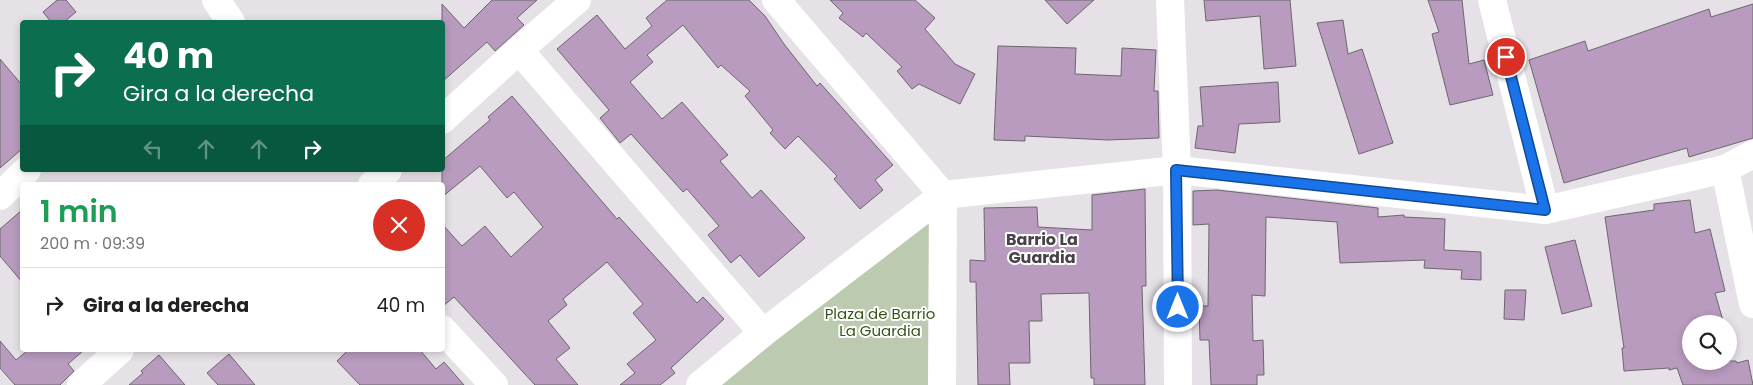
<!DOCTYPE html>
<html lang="es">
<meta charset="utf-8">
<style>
:root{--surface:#fff;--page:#f2f2f2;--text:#202124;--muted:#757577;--line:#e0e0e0}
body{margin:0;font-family:Poppins,sans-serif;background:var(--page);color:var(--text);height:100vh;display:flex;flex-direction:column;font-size:19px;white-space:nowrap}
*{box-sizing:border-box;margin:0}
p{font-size:16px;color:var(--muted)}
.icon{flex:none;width:28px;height:28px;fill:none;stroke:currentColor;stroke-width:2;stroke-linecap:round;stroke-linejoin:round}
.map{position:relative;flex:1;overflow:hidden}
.side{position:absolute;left:20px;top:182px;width:425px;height:170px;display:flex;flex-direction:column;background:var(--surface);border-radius:5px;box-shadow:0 2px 8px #0003}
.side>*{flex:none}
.banner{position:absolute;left:20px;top:20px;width:425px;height:152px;border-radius:5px;box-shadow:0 2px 8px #0003;background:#0b6e4f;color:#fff;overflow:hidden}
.fabs{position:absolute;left:1682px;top:315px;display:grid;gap:10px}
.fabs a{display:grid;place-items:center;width:55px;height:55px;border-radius:50%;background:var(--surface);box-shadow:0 2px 8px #0003;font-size:25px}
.pin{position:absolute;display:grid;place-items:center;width:42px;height:42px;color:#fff;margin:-21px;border:2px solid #fff;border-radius:50%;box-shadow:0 1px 5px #0007}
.me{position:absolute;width:55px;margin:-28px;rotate:0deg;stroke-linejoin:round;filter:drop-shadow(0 0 4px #0008)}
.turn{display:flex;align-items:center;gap:18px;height:105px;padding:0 20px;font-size:22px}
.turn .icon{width:65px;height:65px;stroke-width:2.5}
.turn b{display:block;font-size:35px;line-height:42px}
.lanes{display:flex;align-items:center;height:48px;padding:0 20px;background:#0003;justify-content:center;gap:25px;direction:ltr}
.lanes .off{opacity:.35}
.round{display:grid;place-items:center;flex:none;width:52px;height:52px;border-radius:26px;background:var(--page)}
.headline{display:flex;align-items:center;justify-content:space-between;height:85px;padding:0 20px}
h1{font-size:30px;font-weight:600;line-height:38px;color:#1e9e55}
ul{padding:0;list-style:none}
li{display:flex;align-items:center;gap:15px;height:75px;padding:0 20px;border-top:1px solid var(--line)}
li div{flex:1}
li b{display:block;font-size:19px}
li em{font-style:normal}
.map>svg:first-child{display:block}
.green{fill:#bccbaf}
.building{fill:#b89bbf;stroke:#6b686c}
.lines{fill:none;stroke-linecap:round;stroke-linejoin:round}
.minor{stroke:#fff;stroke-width:28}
.route-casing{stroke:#114b97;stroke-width:12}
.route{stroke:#1a73e8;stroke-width:9}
.labels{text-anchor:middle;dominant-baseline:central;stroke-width:4;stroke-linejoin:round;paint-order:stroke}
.park-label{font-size:15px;fill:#385218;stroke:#fff}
.neighbourhood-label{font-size:16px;font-weight:bold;fill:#474348;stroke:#fff}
</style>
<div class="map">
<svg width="1753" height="385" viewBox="0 0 1753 385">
<rect width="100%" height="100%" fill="#e6e1e7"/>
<!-- green -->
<polygon class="green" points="943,195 942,385 700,385"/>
<!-- building -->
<g class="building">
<polygon points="57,0 66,0 76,12 64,22 51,22 43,12"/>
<polygon points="492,0 537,0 517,18 524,25 495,51 487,42 442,82 442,4 464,28"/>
<polygon points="667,0 749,0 765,16 784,44 817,86 820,83 893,165 875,180 883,190 860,209 834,179 837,176 798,136 785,149 770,133 773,130 745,96 750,91 721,65 718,68 683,25 647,55 653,62 630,82 662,119 682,102 728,155 720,161 752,198 761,190 805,238 759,277 740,255 731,263 708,235 719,226 687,189 683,192 631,134 620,143 600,118 609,110 557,49 597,15 625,49 652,26 646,18"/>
<polygon points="830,0 915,0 935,18 925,29 955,64 975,74 960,104 919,84 912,89 897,71 902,67 866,33 863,37 839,18 843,13"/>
<polygon points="1045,0 1094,0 1067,24"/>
<polygon points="1204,0 1290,0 1296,66 1264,69 1260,16 1206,21"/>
<polygon points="1428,0 1462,0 1469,64 1484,60 1493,95 1450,105 1432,34 1439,32"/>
<polygon points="1753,4 1753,138 1689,157 1687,148 1564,183 1529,60 1585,41 1588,51 1709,9 1711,17"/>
<polygon points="1343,20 1348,54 1362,49 1393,143 1359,154 1317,23"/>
<polygon points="998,46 1076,48 1075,74 1121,76 1122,48 1156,50 1154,91 1158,91 1159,138 1108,140 1025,136 1025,141 994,140"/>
<polygon points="0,59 22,85 22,149 0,168"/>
<polygon points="1278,82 1280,122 1239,124 1235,153 1195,148 1198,126 1203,126 1200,87"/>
<polygon points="512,96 617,219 619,217 697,303 703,297 724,319 671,368 675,373 660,385 620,385 635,373 627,364 656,340 633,313 643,304 607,262 563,299 567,305 548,321 570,348 556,359 578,385 535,385 454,297 442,307 442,224 462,246 485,226 511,257 543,227 514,192 507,198 480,166 442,197 442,161 490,120 488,117"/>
<polygon points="1145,189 1146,286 1142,286 1145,385 1094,385 1094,378 1091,378 1089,293 1041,294 1042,321 1029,321 1030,363 1009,363 1010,385 978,385 976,282 970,282 970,260 985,261 984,208 1037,207 1038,227 1092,230 1092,195"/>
<polygon points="1217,190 1378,208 1378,217 1404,215 1404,217 1445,219 1444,250 1481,252 1481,280 1461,279 1462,270 1424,268 1425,260 1340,263 1337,222 1266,217 1265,296 1252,295 1253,341 1263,340 1264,375 1257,375 1257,385 1211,385 1209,340 1200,340 1199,306 1208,306 1209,224 1193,225 1193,191"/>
<polygon points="1690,200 1695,233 1710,229 1725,291 1715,293 1724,324 1691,324 1691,361 1736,361 1737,363 1748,360 1753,385 1683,385 1677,368 1669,370 1669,368 1624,371 1622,348 1624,348 1605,217 1654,210 1654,204"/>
<polygon points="22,210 22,282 0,256 0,229"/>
<polygon points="1575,240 1592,306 1562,314 1545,247"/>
<polygon points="1505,290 1526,290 1524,320 1504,319"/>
<polygon points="0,341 16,360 28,350 84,350 68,364 74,371 60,385 15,385 0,368"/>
<polygon points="348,350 420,350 436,369 444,362 464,385 360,385 337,361"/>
<polygon points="229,354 255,385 218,385 207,373"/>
<polygon points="159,355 185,385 129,385 143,373 141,371"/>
</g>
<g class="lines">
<!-- minor -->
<g class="minor">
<polyline points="216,0 231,22"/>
<polyline points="776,0 943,195 942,385"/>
<polyline points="1170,0 1177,170 1178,385"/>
<polyline points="1492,0 1545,210"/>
<polyline points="519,50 763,333"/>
<polyline points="442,120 519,50 577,0"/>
<polyline points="1725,169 1753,304"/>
<polyline points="372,185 388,170"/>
<polyline points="0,196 27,170"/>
<polyline points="442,329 494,385"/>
<polyline points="81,385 120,350"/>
<polyline points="700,385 763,333 943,195 1177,170 1545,210 1725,169 1753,154"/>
</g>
</g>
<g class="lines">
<!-- route casing -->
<g class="route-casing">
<polyline id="route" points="1178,307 1176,170 1545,210 1506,57"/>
</g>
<!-- route -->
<use href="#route" class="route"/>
</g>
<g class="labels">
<!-- park labels -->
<g class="park-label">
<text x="880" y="313">Plaza de Barrio<tspan x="880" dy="17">La Guardia</tspan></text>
</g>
<!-- neighbourhood labels -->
<g class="neighbourhood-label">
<text x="1042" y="239">Barrio La<tspan x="1042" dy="18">Guardia</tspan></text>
</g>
</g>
</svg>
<div class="fabs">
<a><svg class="icon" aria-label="search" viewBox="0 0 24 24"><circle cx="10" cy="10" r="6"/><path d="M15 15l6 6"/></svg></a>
</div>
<div class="pin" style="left:1506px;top:57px;background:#d93025"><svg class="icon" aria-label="arrive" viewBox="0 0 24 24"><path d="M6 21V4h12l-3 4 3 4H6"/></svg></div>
<svg class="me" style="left:1178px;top:307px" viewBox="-20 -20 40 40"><circle r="17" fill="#1a73e8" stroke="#fff" stroke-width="3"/><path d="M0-11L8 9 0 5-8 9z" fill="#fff"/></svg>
<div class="banner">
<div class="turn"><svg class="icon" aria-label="right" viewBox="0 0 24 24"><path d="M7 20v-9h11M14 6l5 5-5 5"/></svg><div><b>40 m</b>Gira a la derecha</div></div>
<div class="lanes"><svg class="icon off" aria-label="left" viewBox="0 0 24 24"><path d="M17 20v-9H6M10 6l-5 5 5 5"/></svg><svg class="icon off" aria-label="ahead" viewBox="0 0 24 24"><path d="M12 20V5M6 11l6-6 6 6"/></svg><svg class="icon off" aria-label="ahead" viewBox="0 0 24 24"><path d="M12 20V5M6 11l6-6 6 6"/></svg><svg class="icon" aria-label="right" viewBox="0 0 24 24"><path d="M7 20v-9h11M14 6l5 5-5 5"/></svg></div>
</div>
<section class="side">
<div class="headline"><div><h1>1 min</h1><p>200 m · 09:39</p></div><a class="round" style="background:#d93025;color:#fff"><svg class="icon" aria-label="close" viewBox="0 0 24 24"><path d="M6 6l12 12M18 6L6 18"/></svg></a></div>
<ul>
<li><svg class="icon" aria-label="right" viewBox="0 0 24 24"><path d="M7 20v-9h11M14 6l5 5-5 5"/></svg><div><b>Gira a la derecha</b></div><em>40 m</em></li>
</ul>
</section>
</div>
